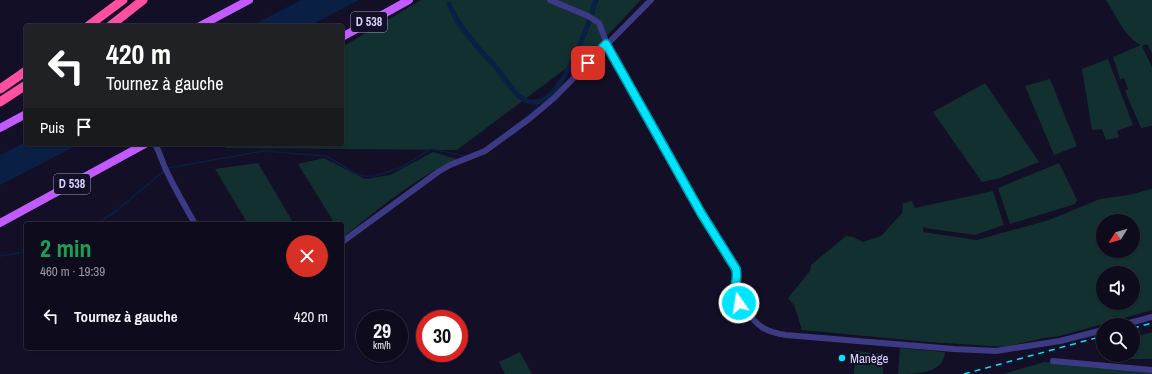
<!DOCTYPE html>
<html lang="fr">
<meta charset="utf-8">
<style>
:root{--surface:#0e0b1c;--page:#1c1929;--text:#f1f3f6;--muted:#9b9ba3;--line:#2e2b3b}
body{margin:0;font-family:"Archivo Narrow",sans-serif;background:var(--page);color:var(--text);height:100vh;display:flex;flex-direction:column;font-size:15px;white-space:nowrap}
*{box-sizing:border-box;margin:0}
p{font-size:13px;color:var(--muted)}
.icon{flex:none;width:22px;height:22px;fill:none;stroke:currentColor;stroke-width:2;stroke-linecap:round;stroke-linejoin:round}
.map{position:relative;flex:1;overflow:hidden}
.side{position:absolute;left:24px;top:222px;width:320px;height:128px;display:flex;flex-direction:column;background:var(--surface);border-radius:4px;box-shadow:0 1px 3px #0004,0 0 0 1px var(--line)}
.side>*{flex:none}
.top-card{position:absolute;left:24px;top:24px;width:320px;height:122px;border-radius:4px;box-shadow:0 1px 3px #0004,0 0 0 1px var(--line);background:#202124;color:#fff;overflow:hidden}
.needle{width:26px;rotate:233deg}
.buttons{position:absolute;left:1096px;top:214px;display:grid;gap:8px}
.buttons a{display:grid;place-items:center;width:44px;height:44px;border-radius:50%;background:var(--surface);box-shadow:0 1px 3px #0004,0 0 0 1px var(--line);font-size:20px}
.speed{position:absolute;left:356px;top:310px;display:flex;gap:8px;font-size:20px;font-weight:700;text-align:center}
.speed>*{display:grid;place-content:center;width:52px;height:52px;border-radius:50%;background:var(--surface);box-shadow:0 1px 3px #0004,0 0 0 1px var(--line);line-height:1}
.speed small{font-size:10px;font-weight:400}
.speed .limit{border:6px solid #d22;background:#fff;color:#111}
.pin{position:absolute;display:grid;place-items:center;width:34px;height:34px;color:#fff;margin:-17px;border-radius:8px;box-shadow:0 2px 6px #0006}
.me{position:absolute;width:44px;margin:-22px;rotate:347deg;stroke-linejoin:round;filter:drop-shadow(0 0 3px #0008)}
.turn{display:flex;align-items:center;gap:14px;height:84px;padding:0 16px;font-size:18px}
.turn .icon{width:52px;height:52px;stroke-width:2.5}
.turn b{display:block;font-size:28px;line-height:34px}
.then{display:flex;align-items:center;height:38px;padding:0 16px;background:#0003;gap:8px;font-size:15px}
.round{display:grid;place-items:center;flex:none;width:42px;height:42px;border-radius:21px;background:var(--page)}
.head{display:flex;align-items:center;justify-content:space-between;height:68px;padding:0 16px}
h1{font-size:24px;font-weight:700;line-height:30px;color:#1e9e55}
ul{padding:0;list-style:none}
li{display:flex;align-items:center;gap:12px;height:52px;padding:0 16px}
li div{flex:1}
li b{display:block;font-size:15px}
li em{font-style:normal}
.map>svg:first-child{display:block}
.green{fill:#12302f;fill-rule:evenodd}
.water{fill:#0a1f44}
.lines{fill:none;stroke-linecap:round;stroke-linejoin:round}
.stream{stroke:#0a1f44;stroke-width:1.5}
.canal{stroke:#0a1f44;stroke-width:5}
.minor{stroke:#3d3a85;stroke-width:6}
.major{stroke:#c25bff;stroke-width:8}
.highway{stroke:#ff4fa3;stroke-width:9}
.rail{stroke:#00e5ff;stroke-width:1.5;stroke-dasharray:6 5;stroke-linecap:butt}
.route-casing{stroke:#0095a6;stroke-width:10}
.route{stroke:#00e5ff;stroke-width:7}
.poi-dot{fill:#00e5ff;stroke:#130f26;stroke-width:1.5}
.labels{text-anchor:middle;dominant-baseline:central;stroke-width:4;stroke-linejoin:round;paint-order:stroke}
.shield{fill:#130f26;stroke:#9e99be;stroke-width:1}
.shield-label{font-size:12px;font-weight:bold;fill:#d9d4ff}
.poi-label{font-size:13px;fill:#d9d4ff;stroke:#130f26;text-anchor:start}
</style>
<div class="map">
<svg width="1152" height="374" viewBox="0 0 1152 374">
<rect width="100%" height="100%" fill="#130f26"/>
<!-- green -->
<g class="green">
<polygon points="421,0 641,0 600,43 457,150 226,148 222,144 342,144 342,47"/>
<path d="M1106,0h46v53l-5,-9 -5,2 10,21v59l-11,2 -16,-37 3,-2 -4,-11 -4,1 -7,-22 28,-12c-15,-6 -26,-31 -35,-45z"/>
<polygon points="1108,59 1133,125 1117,131 1119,137 1106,140 1102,129 1092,130 1082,69"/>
<polygon points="1050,79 1077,146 1054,155 1025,86"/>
<polygon points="985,83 1039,162 1000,178 982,182 933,112"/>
<path d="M433,152l24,7c-42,19 -78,50 -114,78l-1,-13h-7l-37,-60 26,-6 41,21 25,-4z"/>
<polygon points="258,163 294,224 248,224 215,169"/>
<polygon points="1059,163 1077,200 1075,204 1010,224 998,188"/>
<path d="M1152,189v121l-92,26 -16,2 -39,9 -76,-5 -127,-12 -8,-25 -6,-7 22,-27 1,-6 35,-29 7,1 10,5 18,-6 21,-23 1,-10 9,-2 3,7 78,-17 11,34 -29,10 -50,-7 -2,-2v6l54,8 72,-20 51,-21 28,-4zM1103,221h30v30h-30zM1103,273h30v30h-30z"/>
<polygon points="1152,332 1152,359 1105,359 1104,355 1133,355 1133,338"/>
<path d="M900,348l45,4c-1,22 -30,22 -47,22z"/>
<polygon points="855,351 884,354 883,374 854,374"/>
<polygon points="520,352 532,374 505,374 499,362"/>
<polygon points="1044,362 1152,372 1152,374 1003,374"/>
</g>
<!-- water -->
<g class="water">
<polygon points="301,0 359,0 309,26 251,26"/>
<polygon points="26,142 26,144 80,144 0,185 0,155"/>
</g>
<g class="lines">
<!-- stream -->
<g class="stream">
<polyline points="513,127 537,108 537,101"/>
<polyline points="168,168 263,151 326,156 355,173 364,176 375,176 402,167 431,149 466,156"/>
<polyline points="96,224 116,211 164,171"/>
<polyline points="0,256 26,252"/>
</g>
<!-- canal -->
<g class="canal">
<path d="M449,4c3,6 6,13 10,19 11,17 26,32 39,47 8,10 17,26 29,31 31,11 54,-61 63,-81"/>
<polyline points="591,15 596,0"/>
</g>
<!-- minor -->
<g class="minor">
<path d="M550,0l38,16 11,7 8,21 34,62 60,107 35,56c1,9 -4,17 -2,25 2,6 7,11 11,16 13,16 19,22 41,25l168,14 42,2 64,-10 43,-11"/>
<path d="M155,144c5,9 7,17 11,26 9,19 19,36 29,54"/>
<polyline points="342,242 438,172 450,165 485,151 529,119 554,98 651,0"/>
<polyline points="1122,325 1152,317"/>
<polyline points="1053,361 1152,370"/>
</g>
<!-- major -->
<g class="major">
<polyline points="200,26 249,0"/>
<polyline points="342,37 409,0"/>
<polyline points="0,128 26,114"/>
<polyline points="0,223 145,144"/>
</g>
<!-- highway -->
<g class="highway">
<polyline points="88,26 123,0"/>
<polyline points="110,26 143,0"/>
<polyline points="0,89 26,71"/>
<polyline points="0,102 26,85"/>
</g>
<!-- rail -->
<g class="rail">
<polyline points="1133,328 1152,323"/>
<polyline points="964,374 1103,336"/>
</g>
</g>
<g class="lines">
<!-- route casing -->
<g class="route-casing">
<path id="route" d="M588,63l18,-19 95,169 35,56c3,15 -6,19 3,34"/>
</g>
<!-- route -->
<use href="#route" class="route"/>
</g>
<!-- markers -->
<circle class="poi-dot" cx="842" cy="358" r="4"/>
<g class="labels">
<!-- shield labels -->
<g class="shield">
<rect x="351" y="12" width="36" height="20" rx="3"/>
<rect x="54" y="174" width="36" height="20" rx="3"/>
</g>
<g class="shield-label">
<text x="369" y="22">D 538</text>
<text x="72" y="184">D 538</text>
</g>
<!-- poi labels -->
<g class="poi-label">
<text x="850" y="358">Manège</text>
</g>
</g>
</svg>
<div class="buttons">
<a><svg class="needle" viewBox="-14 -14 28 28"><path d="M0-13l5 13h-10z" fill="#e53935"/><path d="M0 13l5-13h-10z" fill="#9b9ba3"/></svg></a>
<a><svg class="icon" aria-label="sound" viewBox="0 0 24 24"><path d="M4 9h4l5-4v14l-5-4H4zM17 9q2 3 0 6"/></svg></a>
<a><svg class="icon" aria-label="search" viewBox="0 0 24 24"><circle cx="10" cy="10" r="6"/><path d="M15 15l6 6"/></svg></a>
</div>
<div class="speed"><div>29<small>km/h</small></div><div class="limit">30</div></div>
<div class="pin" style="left:588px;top:63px;background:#d93025"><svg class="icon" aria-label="arrive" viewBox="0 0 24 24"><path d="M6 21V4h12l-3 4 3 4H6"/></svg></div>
<svg class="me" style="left:739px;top:303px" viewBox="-20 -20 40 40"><circle r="17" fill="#00e5ff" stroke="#fff" stroke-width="3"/><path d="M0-11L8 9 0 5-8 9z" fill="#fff"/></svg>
<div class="top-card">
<div class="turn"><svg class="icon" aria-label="left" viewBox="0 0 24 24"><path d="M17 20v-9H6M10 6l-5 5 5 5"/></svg><div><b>420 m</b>Tournez à gauche</div></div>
<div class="then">Puis<svg class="icon" aria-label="arrive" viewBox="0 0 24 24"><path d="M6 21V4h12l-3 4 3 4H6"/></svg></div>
</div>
<section class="side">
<div class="head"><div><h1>2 min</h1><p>460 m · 19:39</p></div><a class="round" style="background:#d93025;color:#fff"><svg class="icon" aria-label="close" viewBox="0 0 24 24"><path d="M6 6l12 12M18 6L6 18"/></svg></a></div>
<ul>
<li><svg class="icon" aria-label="left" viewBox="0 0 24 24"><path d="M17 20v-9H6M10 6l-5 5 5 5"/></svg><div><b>Tournez à gauche</b></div><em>420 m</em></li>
</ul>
</section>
</div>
